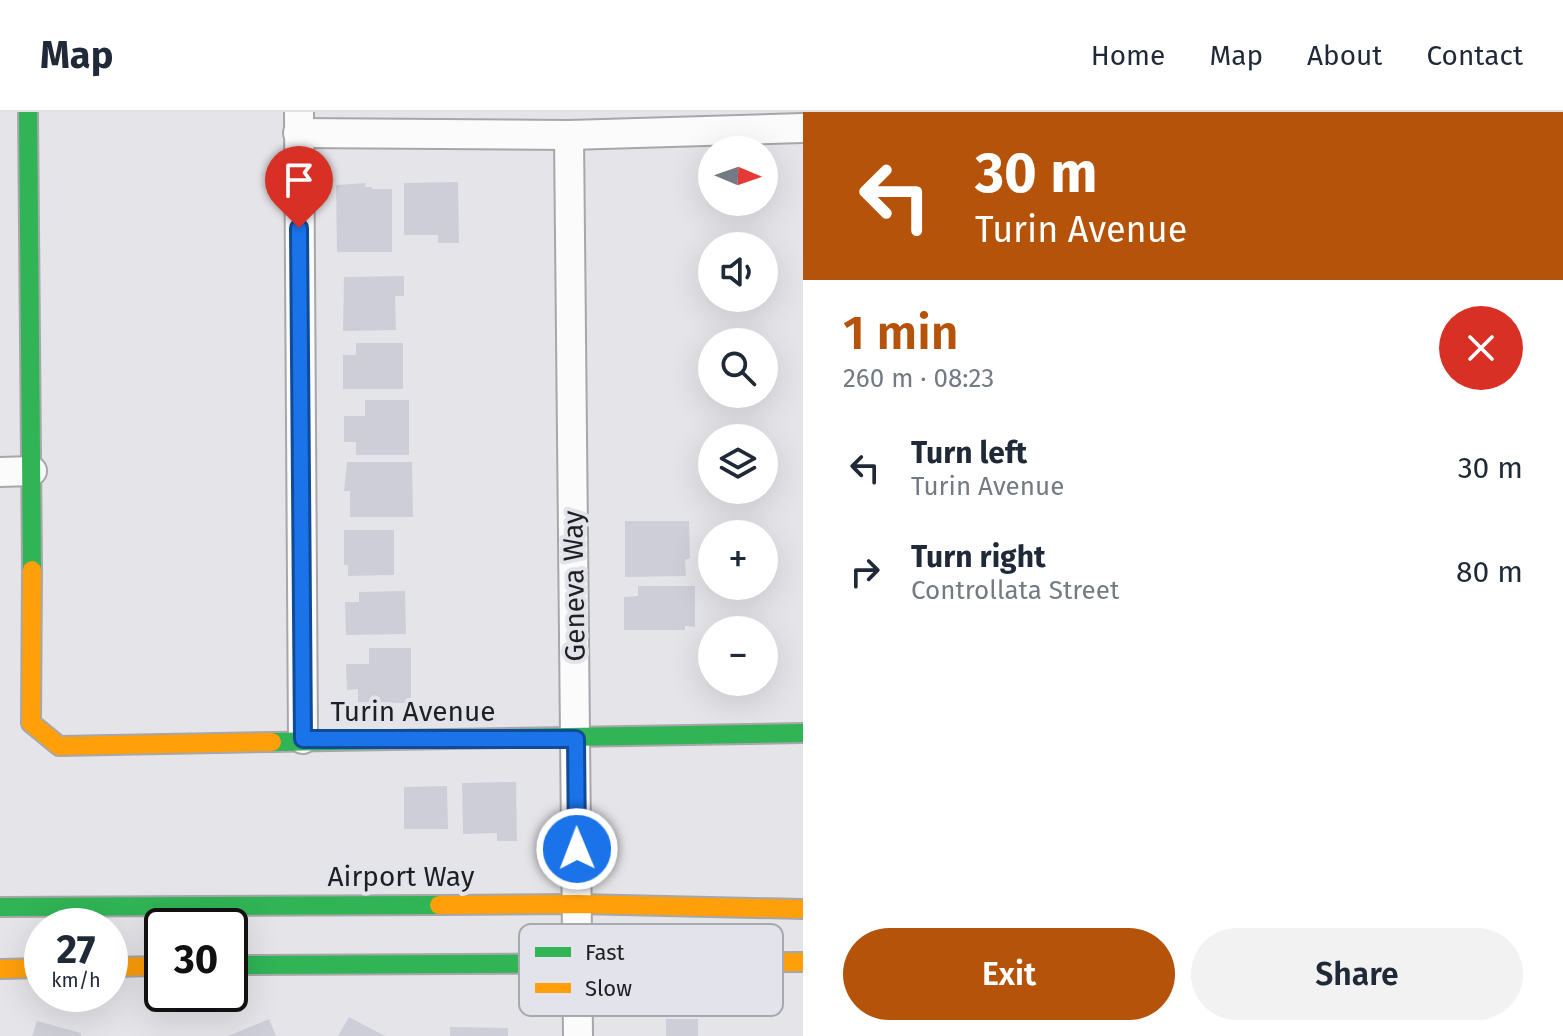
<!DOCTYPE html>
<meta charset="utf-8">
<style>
:root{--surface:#fff;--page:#f2f2f3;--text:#1f2937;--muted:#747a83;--line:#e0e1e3;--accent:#b45309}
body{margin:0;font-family:"Fira Sans",sans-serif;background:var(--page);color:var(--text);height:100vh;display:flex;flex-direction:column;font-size:30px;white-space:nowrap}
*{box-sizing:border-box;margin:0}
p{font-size:26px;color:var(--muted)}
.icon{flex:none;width:44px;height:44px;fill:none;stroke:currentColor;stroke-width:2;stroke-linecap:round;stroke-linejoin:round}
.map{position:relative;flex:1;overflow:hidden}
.panel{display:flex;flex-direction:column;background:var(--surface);width:760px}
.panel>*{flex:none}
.top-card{background:#b45309;color:#fff;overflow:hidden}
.needle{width:52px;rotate:92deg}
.controls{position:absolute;left:698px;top:24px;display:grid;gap:16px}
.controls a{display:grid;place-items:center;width:80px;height:80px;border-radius:50%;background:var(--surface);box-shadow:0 8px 32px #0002;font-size:40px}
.speed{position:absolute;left:24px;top:796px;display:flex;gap:16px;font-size:40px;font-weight:700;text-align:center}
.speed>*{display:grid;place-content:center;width:104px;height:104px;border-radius:50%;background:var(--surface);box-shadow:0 8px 32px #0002;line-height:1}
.speed small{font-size:20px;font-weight:400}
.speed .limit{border:4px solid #111;border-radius:12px;background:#fff;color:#111}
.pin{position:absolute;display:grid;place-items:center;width:68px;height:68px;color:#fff;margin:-82px -34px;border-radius:50% 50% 50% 0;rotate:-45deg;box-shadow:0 0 8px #0007}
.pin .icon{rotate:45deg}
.me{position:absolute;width:88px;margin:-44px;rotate:359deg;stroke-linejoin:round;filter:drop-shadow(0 0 6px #0008)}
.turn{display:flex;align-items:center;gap:28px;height:168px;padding:0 40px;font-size:36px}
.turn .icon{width:104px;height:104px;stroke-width:2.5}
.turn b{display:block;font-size:56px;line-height:68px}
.round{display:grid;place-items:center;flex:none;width:84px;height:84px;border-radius:42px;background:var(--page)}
.summary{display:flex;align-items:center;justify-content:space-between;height:136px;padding:0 40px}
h1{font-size:48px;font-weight:600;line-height:60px;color:var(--accent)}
.primary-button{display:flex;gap:16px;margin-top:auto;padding:16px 40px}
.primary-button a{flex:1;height:92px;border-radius:48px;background:var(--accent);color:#fff;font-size:32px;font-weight:600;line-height:92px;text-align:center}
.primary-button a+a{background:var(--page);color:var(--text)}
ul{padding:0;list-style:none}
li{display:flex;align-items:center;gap:24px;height:104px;padding:0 40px}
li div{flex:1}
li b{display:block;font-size:30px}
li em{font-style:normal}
header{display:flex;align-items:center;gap:48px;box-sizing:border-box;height:112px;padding:0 40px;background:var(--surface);border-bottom:2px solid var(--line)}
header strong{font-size:38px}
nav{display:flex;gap:44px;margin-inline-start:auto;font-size:28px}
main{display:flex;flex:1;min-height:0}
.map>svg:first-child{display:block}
.building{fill:#ceced9}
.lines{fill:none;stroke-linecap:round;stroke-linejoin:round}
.street-casing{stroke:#a7a7aa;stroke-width:32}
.fast-casing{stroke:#a7a7aa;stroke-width:22}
.slow-casing{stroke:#a7a7aa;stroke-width:22}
.street{stroke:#fbfbfc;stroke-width:28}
.fast{stroke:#30b455;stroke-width:18}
.slow{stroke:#ff9f0a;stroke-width:18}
.route-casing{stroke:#114b97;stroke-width:20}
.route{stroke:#1a73e8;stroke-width:14}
.labels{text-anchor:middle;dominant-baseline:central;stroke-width:8;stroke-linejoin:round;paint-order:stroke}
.street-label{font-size:28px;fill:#1e1f21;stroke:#e3e4eb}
.key{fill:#e3e4eb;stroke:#a8a9ae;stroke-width:2}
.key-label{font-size:22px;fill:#1e1f21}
</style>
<header>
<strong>Map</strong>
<nav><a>Home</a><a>Map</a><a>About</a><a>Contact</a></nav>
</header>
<main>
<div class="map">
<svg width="803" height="924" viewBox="0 0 803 924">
<rect width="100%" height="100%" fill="#e5e5e9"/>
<!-- building -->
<g class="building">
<polygon points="458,70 459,131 438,131 438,123 404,123 404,71"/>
<polygon points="366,71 365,75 372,75 372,77 392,77 392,140 337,140 336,73"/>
<polygon points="404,164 404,184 395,184 396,218 343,219 344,165"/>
<polygon points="356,231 403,231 403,277 343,277 343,243 356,243"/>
<polygon points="365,288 409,288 409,343 356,343 356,330 344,330 344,304 365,304"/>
<polygon points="347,350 412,350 413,405 350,405 350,379 344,379"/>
<polygon points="625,409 689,409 690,446 685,448 686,464 625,465"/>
<polygon points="344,418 394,418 394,463 348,464 348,453 344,453"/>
<polygon points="638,474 695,474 695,515 685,514 685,518 624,518 624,485 638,484"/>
<polygon points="405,479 406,522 346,523 345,490 359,490 359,480"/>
<polygon points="369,536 411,536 411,591 358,591 358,577 347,578 346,552 369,552"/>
<polygon points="516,670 517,729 497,729 497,721 463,722 462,671"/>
<polygon points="447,674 448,717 404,717 404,675"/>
<polygon points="349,905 385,924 338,924"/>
<polygon points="269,907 276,924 228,924"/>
<rect x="666" y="907" width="32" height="17"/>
<polygon points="37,909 81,921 81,924 32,924"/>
<polygon points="450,915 508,916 508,924 450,924"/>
</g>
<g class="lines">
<!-- street casing -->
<g class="street-casing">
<g id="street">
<polyline points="299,0 303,627"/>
<polyline points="298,21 569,23 803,16"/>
<polyline points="569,23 578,924"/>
<polyline points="0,360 32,359"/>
</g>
</g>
<!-- fast casing -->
<g class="fast-casing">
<g id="fast">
<polyline points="28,0 32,458"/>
<polyline points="272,630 803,621"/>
<polyline points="0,795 439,793"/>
<polyline points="230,853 688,851"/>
</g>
</g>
<!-- slow casing -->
<g class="slow-casing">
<g id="slow">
<polyline points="32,458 31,611 59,634 272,630"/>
<polyline points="439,793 578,792 803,797"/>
<polyline points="688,851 803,850"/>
<polyline points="110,855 162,854"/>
<polyline points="0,857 42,856"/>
</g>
</g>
<!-- street -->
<use href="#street" class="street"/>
<!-- fast -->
<use href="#fast" class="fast"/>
<!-- slow -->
<use href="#slow" class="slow"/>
</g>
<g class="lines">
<!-- route casing -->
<g class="route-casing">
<polyline id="route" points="299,116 303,627 576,627 577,737"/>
</g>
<!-- route -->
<use href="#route" class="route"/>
</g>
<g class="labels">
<!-- street labels -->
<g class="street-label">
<text transform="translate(574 474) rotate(-91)">Geneva Way</text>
<text x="413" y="599">Turin Avenue</text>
<text x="401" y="764">Airport Way</text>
</g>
</g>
<!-- legend -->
<rect x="519" y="812" width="264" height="92" rx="12" class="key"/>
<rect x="535" y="835" width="36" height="10" fill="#30b455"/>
<rect x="535" y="871" width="36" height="10" fill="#ff9f0a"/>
<g class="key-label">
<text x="585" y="848">Fast</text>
<text x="585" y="884">Slow</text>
</g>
</svg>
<div class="controls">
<a><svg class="needle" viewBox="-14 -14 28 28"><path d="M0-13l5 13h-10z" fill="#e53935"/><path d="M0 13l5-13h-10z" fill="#747a83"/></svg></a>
<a><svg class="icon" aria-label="sound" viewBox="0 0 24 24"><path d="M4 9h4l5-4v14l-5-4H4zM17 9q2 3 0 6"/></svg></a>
<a><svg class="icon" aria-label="search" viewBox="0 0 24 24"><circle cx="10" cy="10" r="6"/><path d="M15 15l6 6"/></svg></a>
<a><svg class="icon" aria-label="layers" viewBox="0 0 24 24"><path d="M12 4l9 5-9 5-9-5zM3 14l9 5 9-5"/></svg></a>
<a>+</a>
<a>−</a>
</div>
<div class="speed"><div>27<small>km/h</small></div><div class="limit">30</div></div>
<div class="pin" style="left:299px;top:116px;background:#d93025"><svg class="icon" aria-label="arrive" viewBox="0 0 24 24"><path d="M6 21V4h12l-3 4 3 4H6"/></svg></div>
<svg class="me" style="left:577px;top:737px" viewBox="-20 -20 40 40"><circle r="17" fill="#1a73e8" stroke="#fff" stroke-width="3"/><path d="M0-11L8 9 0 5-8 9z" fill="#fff"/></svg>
</div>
<section class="panel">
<div class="top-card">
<div class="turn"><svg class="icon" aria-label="left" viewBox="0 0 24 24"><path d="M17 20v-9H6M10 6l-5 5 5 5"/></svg><div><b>30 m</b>Turin Avenue</div></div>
</div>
<div class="summary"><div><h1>1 min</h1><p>260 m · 08:23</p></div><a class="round" style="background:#d93025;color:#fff"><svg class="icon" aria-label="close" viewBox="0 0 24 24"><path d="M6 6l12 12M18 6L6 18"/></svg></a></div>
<ul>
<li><svg class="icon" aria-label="left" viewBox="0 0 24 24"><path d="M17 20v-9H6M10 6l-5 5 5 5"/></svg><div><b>Turn left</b><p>Turin Avenue</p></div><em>30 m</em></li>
<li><svg class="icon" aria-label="right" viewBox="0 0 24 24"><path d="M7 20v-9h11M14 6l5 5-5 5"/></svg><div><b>Turn right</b><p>Controllata Street</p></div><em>80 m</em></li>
</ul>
<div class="primary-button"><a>Exit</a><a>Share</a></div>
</section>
</main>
